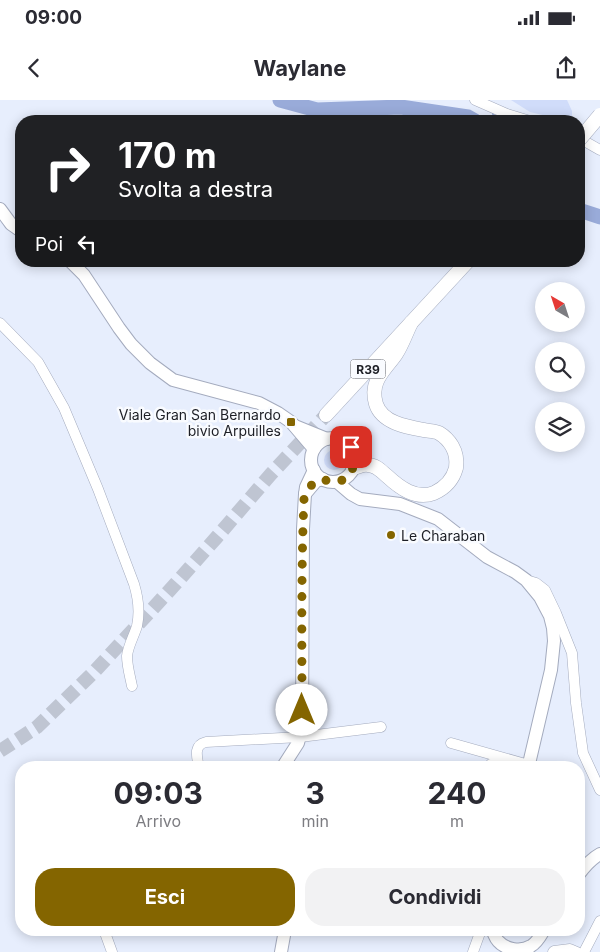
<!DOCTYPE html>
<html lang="it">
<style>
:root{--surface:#fff;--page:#f2f2f3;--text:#2b2b33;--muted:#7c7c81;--accent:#846500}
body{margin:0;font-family:Inter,sans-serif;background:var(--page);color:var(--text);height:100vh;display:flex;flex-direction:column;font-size:19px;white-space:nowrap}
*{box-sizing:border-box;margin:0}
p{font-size:16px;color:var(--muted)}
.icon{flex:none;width:28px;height:28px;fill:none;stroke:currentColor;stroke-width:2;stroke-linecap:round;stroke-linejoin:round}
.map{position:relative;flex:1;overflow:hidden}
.panel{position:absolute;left:15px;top:661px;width:570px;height:175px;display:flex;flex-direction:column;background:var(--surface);border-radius:20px;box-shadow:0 2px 12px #0003}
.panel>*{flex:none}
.banner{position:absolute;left:15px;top:15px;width:570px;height:152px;border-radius:20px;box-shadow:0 2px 12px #0003;background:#202124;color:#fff;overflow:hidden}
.needle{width:32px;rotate:321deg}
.controls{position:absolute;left:535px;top:182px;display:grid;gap:10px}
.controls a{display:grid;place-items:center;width:50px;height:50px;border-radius:50%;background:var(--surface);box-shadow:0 2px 12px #0003;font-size:25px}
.pin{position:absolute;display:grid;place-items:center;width:42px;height:42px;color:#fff;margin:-21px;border-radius:10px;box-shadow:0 2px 8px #0006}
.me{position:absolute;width:55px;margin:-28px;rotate:0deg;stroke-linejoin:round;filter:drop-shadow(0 0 4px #0008)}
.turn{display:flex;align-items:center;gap:18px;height:105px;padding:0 20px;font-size:22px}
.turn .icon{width:65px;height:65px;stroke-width:2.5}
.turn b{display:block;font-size:35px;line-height:42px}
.then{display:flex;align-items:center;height:48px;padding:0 20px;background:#0003;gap:10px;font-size:19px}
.eta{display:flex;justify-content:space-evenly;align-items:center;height:85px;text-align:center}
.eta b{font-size:30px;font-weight:700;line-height:35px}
.button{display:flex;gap:10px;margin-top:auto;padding:10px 20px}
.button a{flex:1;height:58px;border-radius:20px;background:var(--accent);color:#fff;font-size:20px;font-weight:700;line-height:58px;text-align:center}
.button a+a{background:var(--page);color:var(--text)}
.status{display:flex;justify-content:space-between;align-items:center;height:35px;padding:0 25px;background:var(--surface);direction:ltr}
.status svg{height:14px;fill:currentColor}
header{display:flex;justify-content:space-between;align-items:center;height:65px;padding:0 20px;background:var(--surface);font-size:22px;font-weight:700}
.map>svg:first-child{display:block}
.green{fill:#d0dcfa}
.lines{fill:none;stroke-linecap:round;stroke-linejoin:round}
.stream{stroke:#99abd9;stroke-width:2.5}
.river{stroke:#99abd9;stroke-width:15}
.highway-tunnel{stroke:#bfc5d2;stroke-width:14;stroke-dasharray:14 7;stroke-linecap:butt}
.minor-casing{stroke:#a4abbe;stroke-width:11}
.major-casing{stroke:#a4abbe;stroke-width:14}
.highway-casing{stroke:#a4abbe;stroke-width:15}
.minor{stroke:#fff;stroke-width:10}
.major{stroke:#fff;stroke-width:12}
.highway{stroke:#fff;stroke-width:14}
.highway-bridge-casing{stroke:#a4abbe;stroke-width:15;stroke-linecap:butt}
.highway-bridge{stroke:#fff;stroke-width:14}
.route{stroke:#846500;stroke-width:9;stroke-dasharray:0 16.2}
.poi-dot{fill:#846500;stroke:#f9fbff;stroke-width:2}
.labels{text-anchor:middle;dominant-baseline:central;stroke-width:5;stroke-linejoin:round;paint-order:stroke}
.shield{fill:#f9fbff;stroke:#5f6167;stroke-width:1}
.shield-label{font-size:12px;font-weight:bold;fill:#1d1f26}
.poi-label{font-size:14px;fill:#1d1f26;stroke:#f9fbff;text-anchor:end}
</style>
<div class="status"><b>09:00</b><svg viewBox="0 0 49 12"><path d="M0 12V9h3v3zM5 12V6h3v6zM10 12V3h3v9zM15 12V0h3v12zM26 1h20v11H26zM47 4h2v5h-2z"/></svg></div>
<header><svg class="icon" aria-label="back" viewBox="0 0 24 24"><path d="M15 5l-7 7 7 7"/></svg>Waylane<svg class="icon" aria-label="share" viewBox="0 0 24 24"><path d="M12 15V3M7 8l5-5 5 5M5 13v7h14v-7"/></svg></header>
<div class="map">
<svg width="600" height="852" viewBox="0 0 600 852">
<rect width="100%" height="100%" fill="#e7eefd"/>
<!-- green -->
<g class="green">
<polygon points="511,0 567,0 572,11 572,21 567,21 530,12"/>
<circle cx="334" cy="360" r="10"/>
</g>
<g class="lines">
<!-- stream -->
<polyline class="stream" points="493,11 494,21"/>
<!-- river -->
<g class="river">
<polyline points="280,0 317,10 401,7 468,17 475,21"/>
<polyline points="579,110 600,117"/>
</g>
<!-- highway-tunnel -->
<polyline class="highway-tunnel" points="0,651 37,627 94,572 169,491 216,438 271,374 326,315"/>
<!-- minor casing -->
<g class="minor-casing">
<g id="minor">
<polyline points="475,0 507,14 530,21"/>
<polyline points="579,38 600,50"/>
<path d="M0,223l38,39 26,46 34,81 36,95c4,13 6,28 3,42 -3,10 -9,20 -10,30 0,10 3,20 5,30"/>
<polyline points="526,480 536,483 545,490 556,513 572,553 576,603 583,653 600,690"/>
<polyline points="451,643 529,665"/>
<path d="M199,668c-2,-11 -6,-23 7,-26l94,-5 81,-10"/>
<polyline points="490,668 491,664 513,665"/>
<polyline points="104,830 112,852"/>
<polyline points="473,852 481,830"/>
<polyline points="553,852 554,851 570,849 577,852"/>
<polyline points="584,852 600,821"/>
</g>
</g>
<!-- major casing -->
<g class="major-casing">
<g id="major">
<polyline points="0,109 11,124 21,131"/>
<polyline points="70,161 84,175 119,228 131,244 150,263 173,280 259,303 278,313 291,322 314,349"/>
<polyline points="295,326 327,339"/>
<circle cx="333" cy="360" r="22"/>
<polyline points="314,370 306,387 305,394 316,381 323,379"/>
<polyline points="337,382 351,394 360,399 400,404 438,419 487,457 515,472 526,480 540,497 550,516 553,528 554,541 551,570 528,668"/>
<polyline points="282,668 298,643 302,628 303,429 305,394"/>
<path d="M579,774c6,-8 12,-15 21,-20"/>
<path d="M492,830c2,3 3,8 6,11 8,9 23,11 33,5 6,-3 10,-11 13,-16"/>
<polyline points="281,852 285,830"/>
</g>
</g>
<!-- highway casing -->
<g class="highway-casing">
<g id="highway">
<polyline points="326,315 468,161"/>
<path d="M353,368c5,-1 11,-4 15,-3 8,0 13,6 19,11 13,12 29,24 47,17 11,-5 19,-14 22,-25 1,-7 0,-15 -4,-22 -3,-5 -8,-10 -13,-13 -4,-2 -11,-2 -15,-3 -17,-3 -42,-7 -48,-26 -7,-23 9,-34 20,-50 6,-9 10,-21 15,-31"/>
</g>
</g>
<!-- minor -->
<use href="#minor" class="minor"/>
<!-- major -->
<use href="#major" class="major"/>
<!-- highway -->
<use href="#highway" class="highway"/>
<!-- highway-bridge casing -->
<g class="highway-bridge-casing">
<polyline id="highway-bridge" points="579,40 600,15"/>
</g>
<!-- highway-bridge -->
<use href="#highway-bridge" class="highway-bridge"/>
</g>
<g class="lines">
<!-- route -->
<path class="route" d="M302,610c0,-70 -1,-141 2,-211 1,-7 8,-17 16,-19 5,-1 9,2 15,2 18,-2 23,-21 16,-35"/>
</g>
<!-- markers -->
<g class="poi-dot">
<rect x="286" y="317" width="10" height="10" rx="2.5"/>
<circle cx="391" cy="435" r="5"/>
</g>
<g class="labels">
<!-- shield labels -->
<rect class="shield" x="350.5" y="259.5" width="35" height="19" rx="4"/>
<g class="shield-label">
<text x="368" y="269">R39</text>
</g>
<!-- poi labels -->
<g class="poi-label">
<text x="281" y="314">Viale Gran San Bernardo<tspan x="281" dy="16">bivio Arpuilles</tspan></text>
<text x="401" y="435" text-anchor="start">Le Charaban</text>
</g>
</g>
</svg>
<div class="controls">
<a><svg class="needle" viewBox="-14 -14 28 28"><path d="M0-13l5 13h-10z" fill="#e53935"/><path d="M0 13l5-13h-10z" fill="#7c7c81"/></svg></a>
<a><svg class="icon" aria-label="search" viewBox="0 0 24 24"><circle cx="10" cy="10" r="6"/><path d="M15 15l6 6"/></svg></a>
<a><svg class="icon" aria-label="layers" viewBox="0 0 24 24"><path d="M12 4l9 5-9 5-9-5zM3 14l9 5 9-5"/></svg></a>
</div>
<div class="pin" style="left:351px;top:347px;background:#d93025"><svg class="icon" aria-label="arrive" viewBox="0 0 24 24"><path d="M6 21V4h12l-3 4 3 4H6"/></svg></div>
<svg class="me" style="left:302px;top:610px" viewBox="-20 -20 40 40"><circle r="19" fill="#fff"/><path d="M0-13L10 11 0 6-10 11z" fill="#846500"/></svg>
<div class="banner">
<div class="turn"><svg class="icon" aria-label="right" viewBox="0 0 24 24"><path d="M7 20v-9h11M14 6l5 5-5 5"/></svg><div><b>170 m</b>Svolta a destra</div></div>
<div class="then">Poi<svg class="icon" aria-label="left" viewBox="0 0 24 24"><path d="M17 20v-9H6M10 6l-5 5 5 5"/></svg></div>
</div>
<section class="panel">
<div class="eta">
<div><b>09:03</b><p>Arrivo</p></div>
<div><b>3</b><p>min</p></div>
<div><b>240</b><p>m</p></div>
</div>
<div class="button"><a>Esci</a><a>Condividi</a></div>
</section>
</div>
